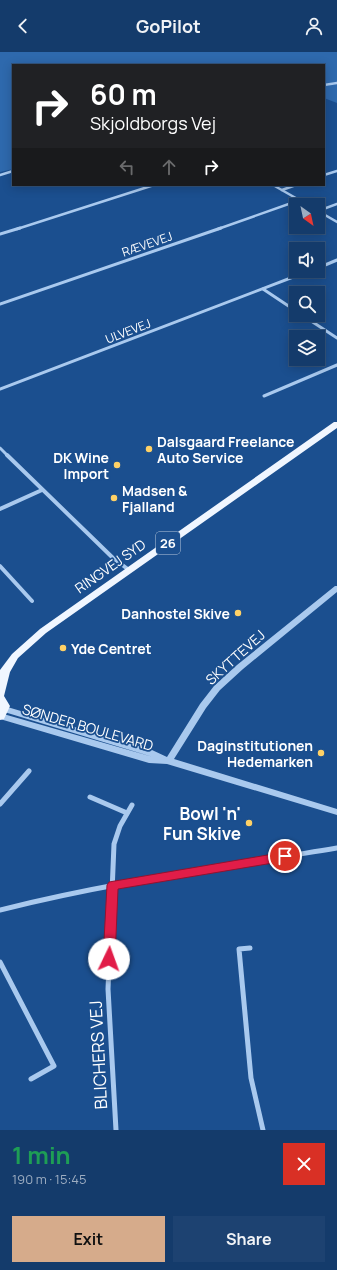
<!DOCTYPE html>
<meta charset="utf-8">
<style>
:root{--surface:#143b6b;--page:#1d4271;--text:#f1f3f6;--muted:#9dadc1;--line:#33557e;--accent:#d6ab8b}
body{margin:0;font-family:Manrope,sans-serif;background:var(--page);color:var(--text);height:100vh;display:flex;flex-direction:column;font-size:15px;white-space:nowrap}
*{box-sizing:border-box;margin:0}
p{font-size:13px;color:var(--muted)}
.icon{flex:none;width:22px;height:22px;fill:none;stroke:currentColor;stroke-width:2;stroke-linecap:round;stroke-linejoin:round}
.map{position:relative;height:1078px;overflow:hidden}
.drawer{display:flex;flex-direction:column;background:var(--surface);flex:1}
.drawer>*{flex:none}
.hud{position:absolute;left:12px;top:12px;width:313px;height:122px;border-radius:0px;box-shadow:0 2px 10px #0003,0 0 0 1px var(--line);background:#202124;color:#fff;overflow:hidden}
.needle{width:26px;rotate:147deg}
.tools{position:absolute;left:289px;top:146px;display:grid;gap:8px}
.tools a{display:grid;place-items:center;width:36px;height:36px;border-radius:0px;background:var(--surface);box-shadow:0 2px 10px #0003,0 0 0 1px var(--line);font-size:20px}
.pin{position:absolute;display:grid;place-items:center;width:34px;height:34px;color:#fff;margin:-17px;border:2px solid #fff;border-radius:50%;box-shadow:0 1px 4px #0007}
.me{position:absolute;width:44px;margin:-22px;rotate:3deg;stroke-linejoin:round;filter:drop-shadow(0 0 3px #0008)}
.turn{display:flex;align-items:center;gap:14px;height:84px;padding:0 12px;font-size:18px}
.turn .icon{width:52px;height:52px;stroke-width:2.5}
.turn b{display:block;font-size:28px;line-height:34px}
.lanes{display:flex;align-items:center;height:38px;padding:0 12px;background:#0003;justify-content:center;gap:20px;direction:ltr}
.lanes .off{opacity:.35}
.round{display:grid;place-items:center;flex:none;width:42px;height:42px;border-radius:0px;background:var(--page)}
.overview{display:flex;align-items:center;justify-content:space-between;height:68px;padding:0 12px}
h1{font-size:24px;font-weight:700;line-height:30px;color:#1e9e55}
.primary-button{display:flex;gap:8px;margin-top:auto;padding:8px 12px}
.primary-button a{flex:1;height:46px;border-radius:0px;background:var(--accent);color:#111;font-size:16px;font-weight:700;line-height:46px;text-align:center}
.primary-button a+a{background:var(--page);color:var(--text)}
header{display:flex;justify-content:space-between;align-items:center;height:52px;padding:0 12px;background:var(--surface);font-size:18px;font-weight:700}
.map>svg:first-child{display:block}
.green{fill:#2e69ad}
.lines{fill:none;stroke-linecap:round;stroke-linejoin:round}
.minor-far3{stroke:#a9c9ee;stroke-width:2.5}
.minor-far2{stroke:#a9c9ee;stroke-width:3}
.minor-far1{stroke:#a9c9ee;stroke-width:4}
.minor{stroke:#a9c9ee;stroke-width:5}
.tertiary{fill:#a9c9ee;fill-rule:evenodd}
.primary{fill:#f0f6ff;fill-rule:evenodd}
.route{fill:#e11d48;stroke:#92132f}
.poi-dot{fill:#ffd166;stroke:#1b4f8f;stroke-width:1.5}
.labels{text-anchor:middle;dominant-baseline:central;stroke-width:3.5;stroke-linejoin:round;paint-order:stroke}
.far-street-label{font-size:12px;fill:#fff;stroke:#1b4f8f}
.shield{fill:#1b4f8f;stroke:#bbcadd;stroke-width:1}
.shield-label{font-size:13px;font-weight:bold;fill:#fff}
.poi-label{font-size:14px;font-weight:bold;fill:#fff;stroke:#1b4f8f;text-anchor:start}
.street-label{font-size:14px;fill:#fff;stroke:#1b4f8f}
.near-poi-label{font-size:17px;font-weight:bold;fill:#fff;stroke:#1b4f8f;text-anchor:end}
.near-street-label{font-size:17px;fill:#fff;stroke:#1b4f8f}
</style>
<header><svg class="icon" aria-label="back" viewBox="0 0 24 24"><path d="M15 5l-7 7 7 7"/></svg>GoPilot<svg class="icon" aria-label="person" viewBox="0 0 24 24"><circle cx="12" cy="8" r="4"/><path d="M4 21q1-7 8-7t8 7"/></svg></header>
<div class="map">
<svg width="337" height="1078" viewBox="0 0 337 1078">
<rect width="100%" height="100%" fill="#1b4f8f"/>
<!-- green -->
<g class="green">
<polygon points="0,0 337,0 337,30 324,32 324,13 13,13 13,117 0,120"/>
<polygon points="337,32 337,51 324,46 324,34"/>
</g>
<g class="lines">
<!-- minor-far3 -->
<g class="minor-far3">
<polyline points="324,33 337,31"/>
<polyline points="0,123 13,119"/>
<polyline points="324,123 337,119"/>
<polyline points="273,133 308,153"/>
<polyline points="282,138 296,133"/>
<polyline points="318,159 337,170"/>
<polyline points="318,159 337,152"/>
<polyline points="17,177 154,133"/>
<polyline points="218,177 300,148"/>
</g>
<!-- minor-far2 -->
<g class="minor-far2">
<polyline points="0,182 20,176"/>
<polyline points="318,216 337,208"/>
<polyline points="263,237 296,259"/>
<polyline points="0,252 221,176"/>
<polyline points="302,263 337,286"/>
<polyline points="0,337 309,219"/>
<polyline points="264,344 337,313"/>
<polyline points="0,396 8,404"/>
</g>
<!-- minor-far1 -->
<g class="minor-far1">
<polyline points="7,403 113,506 129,518"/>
<polyline points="0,457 42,438"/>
<polyline points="0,514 32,549"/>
</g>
<!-- minor -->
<g class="minor">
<polyline points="90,745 127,761"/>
<polyline points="0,752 29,719"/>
<path d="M0,858c111,-28 224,-43 337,-62"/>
<polyline points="250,896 239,897 251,1026 263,1078"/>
<polyline points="0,910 54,1014 31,1027"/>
<polyline points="116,1078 108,937 114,792 120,774 132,753"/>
</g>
<!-- tertiary -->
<polygon class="tertiary" points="335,534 337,534 337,540 243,617 220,638 206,656 174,707 337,757 337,763 167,712 149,711 0,667 0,661 153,705 1,659 0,657 1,655 4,654 152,698 167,705 200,652 214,634 237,613"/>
<!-- primary -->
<polygon class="primary" points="334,370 337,370 337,376 46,581 18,606 10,620 4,644 10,654 4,667 0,668 0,618 12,602 40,577"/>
</g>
<!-- route -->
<polygon class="route" points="285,800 289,801 291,804 289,808 285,809 118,837 115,907 114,911 109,913 105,911 103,907 107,833 109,830"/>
<!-- markers -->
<g class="poi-dot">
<circle cx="149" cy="397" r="4"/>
<circle cx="117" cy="413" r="4"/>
<circle cx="114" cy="446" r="4"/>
<circle cx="238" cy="561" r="4"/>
<circle cx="63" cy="596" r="4"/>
<circle cx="321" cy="701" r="4"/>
<circle cx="249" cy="771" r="4"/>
</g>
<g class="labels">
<!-- far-street labels -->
<g class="far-street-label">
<text transform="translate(147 192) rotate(-19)">RÆVEVEJ</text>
<text transform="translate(128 279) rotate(-21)">ULVEVEJ</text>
</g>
<!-- shield labels -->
<rect class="shield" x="156" y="480" width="24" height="22" rx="3"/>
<g class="shield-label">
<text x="168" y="491">26</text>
</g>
<!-- poi labels -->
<g class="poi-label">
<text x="157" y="389">Dalsgaard Freelance<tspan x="157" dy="16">Auto Service</tspan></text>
<text x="109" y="405" text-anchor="end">DK Wine<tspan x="109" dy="16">Import</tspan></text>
<text x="122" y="438">Madsen &amp;<tspan x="122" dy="16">Fjalland</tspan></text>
<text x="230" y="561" text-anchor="end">Danhostel Skive</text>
<text x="71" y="596">Yde Centret</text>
<text x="313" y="693" text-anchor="end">Daginstitutionen<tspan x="313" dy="16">Hedemarken</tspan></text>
</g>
<!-- street labels -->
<g class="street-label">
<text transform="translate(110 514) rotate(-35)">RINGVEJ SYD</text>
<text transform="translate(235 605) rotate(-42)">SKYTTEVEJ</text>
<text transform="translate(88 675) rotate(16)">SØNDER BOULEVARD</text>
</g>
<!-- near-poi labels -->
<g class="near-poi-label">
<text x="241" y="761">Bowl 'n'<tspan x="241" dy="20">Fun Skive</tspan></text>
</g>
<!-- near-street labels -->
<g class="near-street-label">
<text transform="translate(98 1003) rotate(-93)">BLICHERS VEJ</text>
</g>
</g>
</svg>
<div class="tools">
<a><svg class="needle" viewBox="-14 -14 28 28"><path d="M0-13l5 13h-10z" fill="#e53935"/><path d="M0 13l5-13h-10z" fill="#9dadc1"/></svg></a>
<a><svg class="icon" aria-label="sound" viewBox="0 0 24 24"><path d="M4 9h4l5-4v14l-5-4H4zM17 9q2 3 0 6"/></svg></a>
<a><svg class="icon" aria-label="search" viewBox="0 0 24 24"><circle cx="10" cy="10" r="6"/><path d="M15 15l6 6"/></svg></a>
<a><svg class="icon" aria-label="layers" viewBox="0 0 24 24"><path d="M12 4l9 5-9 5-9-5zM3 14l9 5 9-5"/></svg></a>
</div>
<div class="pin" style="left:285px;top:804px;background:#d93025"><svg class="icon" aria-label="arrive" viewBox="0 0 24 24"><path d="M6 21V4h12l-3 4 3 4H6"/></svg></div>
<svg class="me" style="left:109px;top:907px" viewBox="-20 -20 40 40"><circle r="19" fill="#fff"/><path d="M0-13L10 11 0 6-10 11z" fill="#e11d48"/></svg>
<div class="hud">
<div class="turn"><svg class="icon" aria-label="right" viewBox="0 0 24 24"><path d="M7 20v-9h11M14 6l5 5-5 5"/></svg><div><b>60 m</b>Skjoldborgs Vej</div></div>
<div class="lanes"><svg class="icon off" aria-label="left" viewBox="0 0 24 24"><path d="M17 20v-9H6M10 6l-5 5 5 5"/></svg><svg class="icon off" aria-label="ahead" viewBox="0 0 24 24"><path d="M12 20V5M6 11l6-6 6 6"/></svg><svg class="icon" aria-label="right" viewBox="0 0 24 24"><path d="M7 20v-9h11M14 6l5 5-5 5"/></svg></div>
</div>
</div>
<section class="drawer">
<div class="overview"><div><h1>1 min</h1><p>190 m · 15:45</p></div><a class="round" style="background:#d93025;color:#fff"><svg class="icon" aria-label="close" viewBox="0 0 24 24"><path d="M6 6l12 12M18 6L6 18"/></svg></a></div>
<div class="primary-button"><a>Exit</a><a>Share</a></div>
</section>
